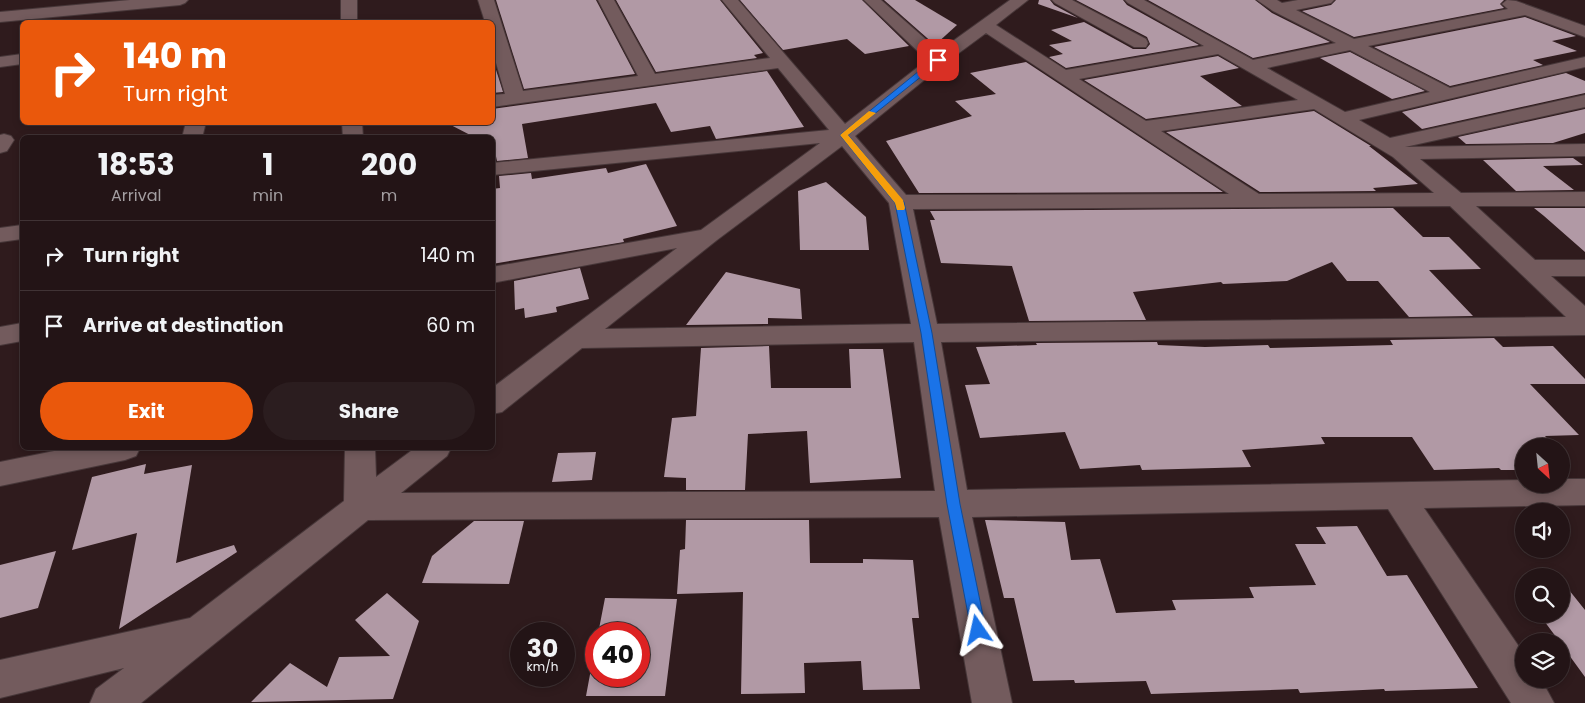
<!DOCTYPE html>
<style>
:root{--surface:#231416;--page:#2b1d1f;--text:#f1f3f6;--muted:#a39ea1;--line:#403335;--accent:#ea580c}
body{margin:0;font-family:Poppins,sans-serif;background:var(--page);color:var(--text);height:100vh;display:flex;flex-direction:column;font-size:19px;white-space:nowrap}
*{box-sizing:border-box;margin:0}
p{font-size:16px;color:var(--muted)}
.icon{flex:none;width:28px;height:28px;fill:none;stroke:currentColor;stroke-width:2;stroke-linecap:round;stroke-linejoin:round}
.map{position:relative;flex:1;overflow:hidden}
.details{position:absolute;left:20px;top:135px;width:475px;height:315px;display:flex;flex-direction:column;background:var(--surface);border-radius:8px;box-shadow:0 2px 8px #0003,0 0 0 1px var(--line)}
.details>*{flex:none}
.top-card{position:absolute;left:20px;top:20px;width:475px;height:105px;border-radius:8px;box-shadow:0 2px 8px #0003,0 0 0 1px var(--line);background:#ea580c;color:#fff;overflow:hidden}
.needle{width:32px;rotate:153deg}
.buttons{position:absolute;left:1515px;top:438px;display:grid;gap:10px}
.buttons a{display:grid;place-items:center;width:55px;height:55px;border-radius:50%;background:var(--surface);box-shadow:0 2px 8px #0003,0 0 0 1px var(--line);font-size:25px}
.speed{position:absolute;left:510px;top:622px;display:flex;gap:10px;font-size:25px;font-weight:700;text-align:center}
.speed>*{display:grid;place-content:center;width:65px;height:65px;border-radius:50%;background:var(--surface);box-shadow:0 2px 8px #0003,0 0 0 1px var(--line);line-height:1}
.speed small{font-size:12px;font-weight:400}
.speed .limit{border:8px solid #d22;background:#fff;color:#111}
.pin{position:absolute;display:grid;place-items:center;width:42px;height:42px;color:#fff;margin:-21px;border-radius:10px;box-shadow:0 2px 8px #0006}
.me{position:absolute;width:55px;margin:-28px;rotate:349deg;stroke-linejoin:round;filter:drop-shadow(0 0 4px #0008)}
.turn{display:flex;align-items:center;gap:18px;height:105px;padding:0 20px;font-size:22px}
.turn .icon{width:65px;height:65px;stroke-width:2.5}
.turn b{display:block;font-size:35px;line-height:42px}
.eta{display:flex;justify-content:space-evenly;align-items:center;height:85px;text-align:center}
.eta b{font-size:30px;font-weight:700;line-height:35px}
.cta{display:flex;gap:10px;margin-top:auto;padding:10px 20px}
.cta a{flex:1;height:58px;border-radius:30px;background:var(--accent);color:#fff;font-size:20px;font-weight:700;line-height:58px;text-align:center}
.cta a+a{background:var(--page);color:var(--text)}
ul{padding:0;list-style:none}
li{display:flex;align-items:center;gap:15px;height:70px;padding:0 20px;border-top:1px solid var(--line)}
li div{flex:1}
li b{display:block;font-size:19px}
li em{font-style:normal}
.map>svg:first-child{display:block}
.building{fill:#b199a5}
.lines{fill:none;stroke-linecap:round;stroke-linejoin:round}
.minor-casing{stroke:#473739;stroke-width:2}
.minor{fill:#735b5d;fill-rule:evenodd}
.route{fill:#1a73e8;stroke:#114b97}
.slow{fill:#f59e0b}
</style>
<div class="map">
<svg width="1585" height="703" viewBox="0 0 1585 703">
<rect width="100%" height="100%" fill="#2f1b1d"/>
<!-- building -->
<g class="building">
<polygon points="496,0 596,0 635,74 524,89"/>
<polygon points="616,0 720,0 763,53 754,55 757,58 656,72"/>
<polygon points="740,0 862,0 909,46 865,54 847,39 783,50"/>
<polygon points="884,0 915,0 957,25 935,45"/>
<polygon points="1039,0 1050,0 1054,5 1078,18 1038,4"/>
<polygon points="1076,0 1123,0 1127,5 1199,45 1066,68 1049,57 1063,54 1049,45 1072,41 1051,30 1084,22 1133,49 1146,49 1150,44 1147,37"/>
<polygon points="1148,0 1255,0 1272,13 1330,42 1253,58"/>
<polygon points="1336,0 1504,0 1500,4 1504,8 1354,37 1302,11 1331,5"/>
<polygon points="1525,17 1576,36 1552,41 1577,51 1533,60 1543,65 1450,86 1374,47"/>
<polygon points="1350,52 1425,91 1392,99 1320,58"/>
<polygon points="1218,56 1239,68 1200,76 1242,106 1146,119 1084,80"/>
<polygon points="492,57 503,92 492,93"/>
<polygon points="1026,62 1223,192 919,193 886,141 972,116 955,101 996,94 970,73"/>
<polygon points="767,71 804,127 716,139 710,126 671,132 656,103 522,124 528,158 497,161 492,138 476,138 445,122 492,122 492,109"/>
<polygon points="1566,73 1585,81 1585,93 1422,129 1402,112"/>
<polygon points="1585,109 1585,133 1553,143 1466,144 1458,137"/>
<polygon points="1314,111 1371,146 1369,146 1418,184 1373,188 1376,191 1260,192 1166,132"/>
<polygon points="1573,158 1583,165 1543,166 1574,190 1516,191 1483,160"/>
<polygon points="646,164 677,226 623,239 624,242 492,264 492,189 500,188 499,176 531,173 532,179 606,168 608,173"/>
<polygon points="826,182 866,217 869,250 800,250 798,191"/>
<polygon points="1393,208 1423,237 1449,237 1481,269 1429,270 1473,316 1409,317 1378,281 1347,281 1332,262 1287,281 1223,284 1221,282 1133,292 1146,320 1029,321 1012,266 941,263 930,220 935,220 930,211"/>
<polygon points="1534,208 1585,208 1585,252 1544,216"/>
<polygon points="580,268 589,299 556,307 557,312 525,318 524,308 515,310 514,281"/>
<polygon points="726,272 800,289 802,319 768,318 768,324 686,325"/>
<polygon points="1494,338 1503,347 1553,346 1585,379 1585,384 1530,384 1579,435 1545,436 1554,446 1524,446 1524,470 1501,470 1499,468 1434,470 1412,437 1321,437 1325,444 1242,450 1251,467 1142,470 1140,465 1080,469 1065,432 980,438 965,385 990,384 976,347 1037,345 1036,343 1157,342 1158,345 1205,347 1268,345 1270,348 1393,345 1390,340"/>
<polygon points="769,346 771,388 851,388 849,349 883,349 901,478 810,483 807,431 748,434 745,490 686,490 686,478 664,477 672,418 696,416 701,348"/>
<polygon points="596,452 592,480 552,482 558,453"/>
<polygon points="146,464 144,474 192,465 176,563 234,545 237,552 119,629 137,533 72,550 92,477"/>
<polygon points="686,520 809,520 810,563 863,563 863,559 913,560 919,618 912,618 920,689 863,690 861,661 804,663 805,693 741,694 743,592 677,594 680,550 685,549"/>
<polygon points="985,520 1065,522 1071,560 1100,559 1116,613 1176,610 1172,600 1254,598 1249,587 1316,585 1295,544 1326,544 1316,527 1357,526 1387,576 1407,575 1478,688 1385,691 1384,689 1300,693 1298,689 1151,694 1146,681 1075,683 1074,680 1033,681 1014,598 1004,598"/>
<polygon points="474,521 524,521 509,584 422,583 432,556"/>
<polygon points="56,551 38,608 0,618 0,565"/>
<polygon points="1561,590 1569,590 1585,610 1585,677 1561,644 1561,641 1559,641 1539,614 1561,614"/>
<polygon points="387,593 419,621 393,699 251,702 290,663 327,687 339,657 390,656 355,620"/>
<polygon points="605,598 677,599 665,696 586,696 596,642 596,676 639,676 639,634 598,634"/>
</g>
<g class="lines">
<!-- minor casing -->
<g class="minor-casing">
<g id="minor">
<polygon points="130,0 188,0 185,3 180,5 0,22 0,12"/>
<rect x="341" y="0" width="16" height="22"/>
<path d="M478,0h16l29,91 115,-15 -40,-76h16l41,74 115,-16 -48,-58h16l107,124 82,-64 -63,-60h17l58,51 71,-51h18l-32,25 70,45 138,-24 -76,-43 -3,-3h19l109,60 83,-17 -63,-32 -16,-11h20l5,3 16,-3h36l-3,3 -35,7 58,29 154,-30 -6,-5 5,-4 9,1 69,25v11l-60,-22 -157,31 82,42 135,-31v10l-226,53 31,18 195,-43v12l-180,40 180,-3v12l-165,3 41,34 124,-1v14h-109l59,54h50v16h-34l34,30v29l-644,7 26,148 557,-10v4h37v-5h24v26l-161,3 100,146v25h17l13,24h-43l-123,-194 -416,8 40,186h-40l-33,-186 -571,3 -227,183h-51l6,-14 28,-21 -124,30v-38l190,-42 154,-117 1,-53h30l1,29 39,-29h36l-4,8 -46,37 534,-2 -21,-149 -332,6 -80,64 -10,2v-26l185,-140 -185,35v-16l209,-37 119,-87 -328,32v-12l337,-33 -51,-62 -286,39v-12l13,-1 -13,-45v-27h-7zM986,33l243,161 -323,1 -51,-59 89,-72zM1350,50l80,42 -85,20 -78,-44zM1218,54l80,46 -152,21 -67,-42zM1314,109l79,48 41,36 -175,1 -98,-63zM842,146l47,57 22,121 -306,5 112,-89zM1450,206l116,111 -629,7 -24,-115z"/>
<polygon points="1052,0 1072,0 1146,39 1148,43 1146,47 1134,47 1055,3"/>
<polygon points="22,54 22,64 0,67 0,57"/>
<polygon points="186,122 206,122 202,138 182,138"/>
<polygon points="342,122 362,122 363,138 343,138"/>
<polygon points="4,134 11,136 14,140 7,151 0,153 0,135"/>
<polygon points="22,225 22,239 0,242 0,228"/>
<polygon points="22,323 22,341 0,345 0,327"/>
<polygon points="69,448 140,448 136,456 125,460 0,486 0,462"/>
</g>
</g>
<!-- minor -->
<use href="#minor" class="minor"/>
</g>
<!-- route -->
<polygon class="route" points="935,58 942,60 848,135 904,202 932,333 960,504 986,630 984,635 978,638 973,635 971,630 947,504 921,333 895,203 840,135"/>
<!-- slow -->
<polygon class="slow" points="869,111 876,113 848,135 903,200 905,208 904,210 897,210 895,203 840,135"/>
</svg>
<div class="buttons">
<a><svg class="needle" viewBox="-14 -14 28 28"><path d="M0-13l5 13h-10z" fill="#e53935"/><path d="M0 13l5-13h-10z" fill="#a39ea1"/></svg></a>
<a><svg class="icon" aria-label="sound" viewBox="0 0 24 24"><path d="M4 9h4l5-4v14l-5-4H4zM17 9q2 3 0 6"/></svg></a>
<a><svg class="icon" aria-label="search" viewBox="0 0 24 24"><circle cx="10" cy="10" r="6"/><path d="M15 15l6 6"/></svg></a>
<a><svg class="icon" aria-label="layers" viewBox="0 0 24 24"><path d="M12 4l9 5-9 5-9-5zM3 14l9 5 9-5"/></svg></a>
</div>
<div class="speed"><div>30<small>km/h</small></div><div class="limit">40</div></div>
<div class="pin" style="left:938px;top:60px;background:#d93025"><svg class="icon" aria-label="arrive" viewBox="0 0 24 24"><path d="M6 21V4h12l-3 4 3 4H6"/></svg></div>
<svg class="me" style="left:978px;top:630px" viewBox="-20 -20 40 40"><path d="M0-17L14 15 0 8-14 15z" fill="#1a73e8" stroke="#fff" stroke-width="4"/></svg>
<div class="top-card">
<div class="turn"><svg class="icon" aria-label="right" viewBox="0 0 24 24"><path d="M7 20v-9h11M14 6l5 5-5 5"/></svg><div><b>140 m</b>Turn right</div></div>
</div>
<section class="details">
<div class="eta">
<div><b>18:53</b><p>Arrival</p></div>
<div><b>1</b><p>min</p></div>
<div><b>200</b><p>m</p></div>
</div>
<ul>
<li><svg class="icon" aria-label="right" viewBox="0 0 24 24"><path d="M7 20v-9h11M14 6l5 5-5 5"/></svg><div><b>Turn right</b></div><em>140 m</em></li>
<li><svg class="icon" aria-label="arrive" viewBox="0 0 24 24"><path d="M6 21V4h12l-3 4 3 4H6"/></svg><div><b>Arrive at destination</b></div><em>60 m</em></li>
</ul>
<div class="cta"><a>Exit</a><a>Share</a></div>
</section>
</div>
